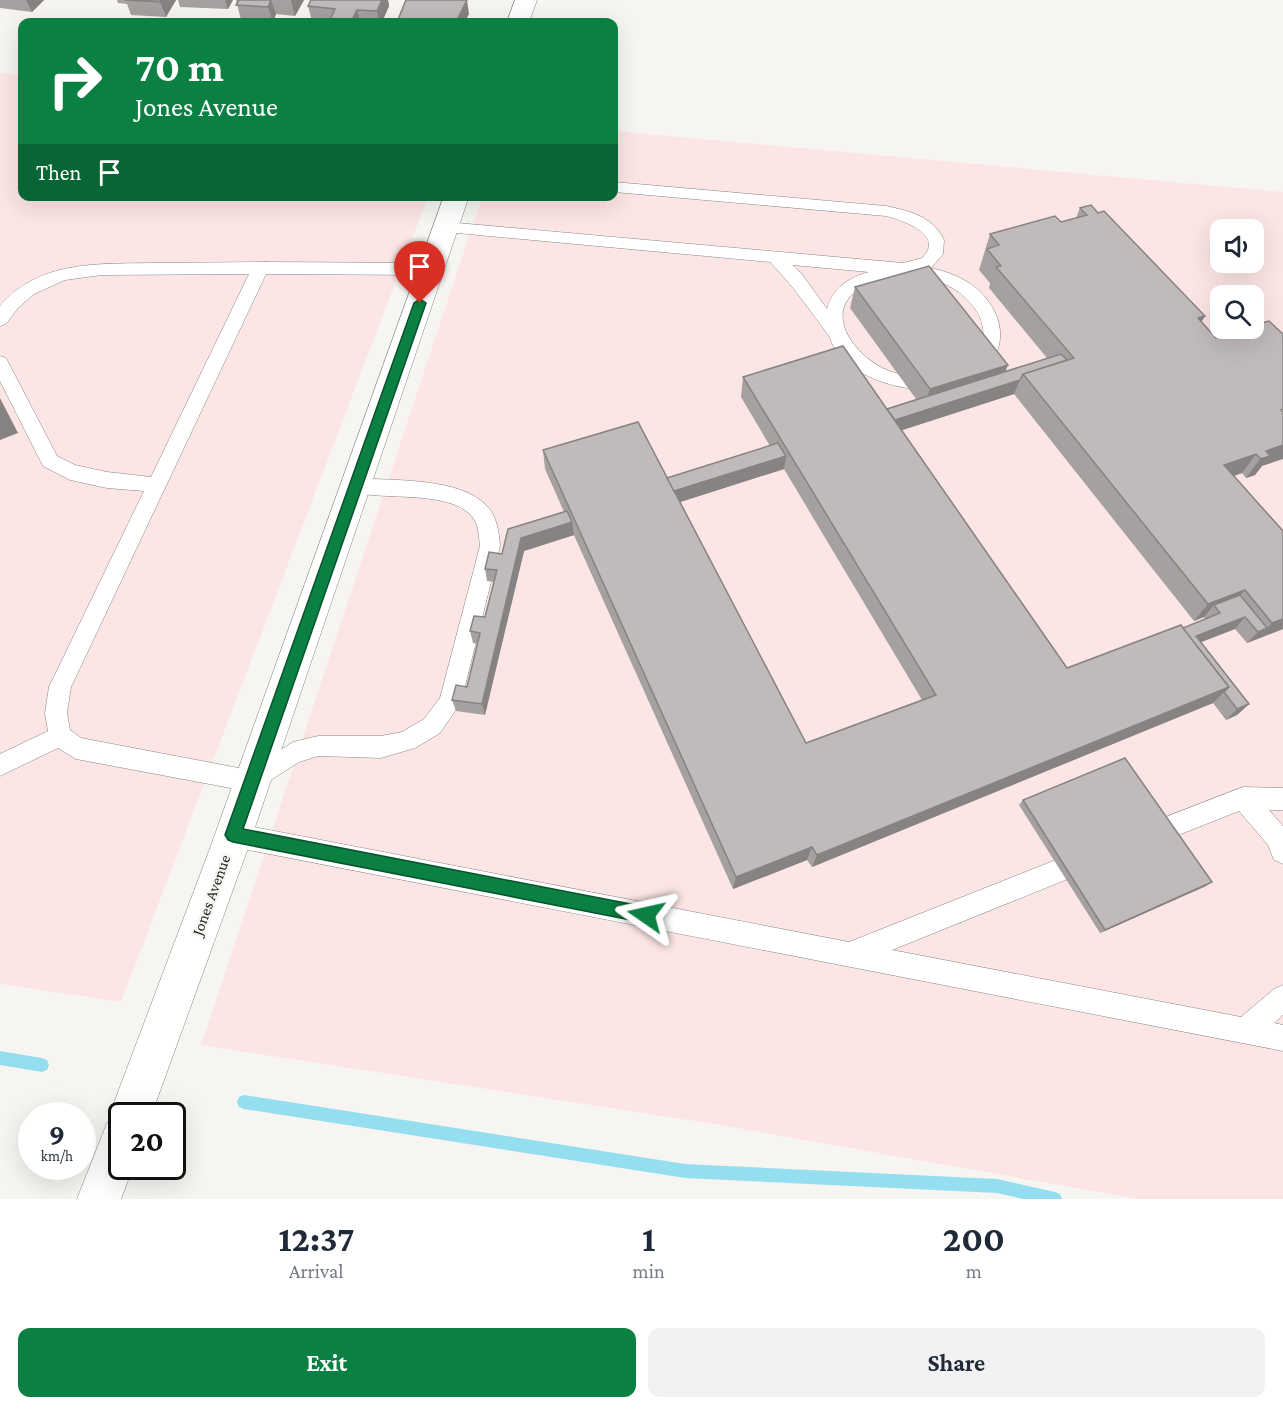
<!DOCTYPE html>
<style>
:root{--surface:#fff;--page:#f2f2f3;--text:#1f2937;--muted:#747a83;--accent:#0b8043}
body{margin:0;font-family:"Crimson Pro",serif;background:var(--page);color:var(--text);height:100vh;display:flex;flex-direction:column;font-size:22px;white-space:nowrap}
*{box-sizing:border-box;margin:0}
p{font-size:20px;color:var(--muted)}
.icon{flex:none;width:33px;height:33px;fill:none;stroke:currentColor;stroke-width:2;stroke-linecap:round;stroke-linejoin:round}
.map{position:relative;height:1199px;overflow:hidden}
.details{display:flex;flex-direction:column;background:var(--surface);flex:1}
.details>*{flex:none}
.hud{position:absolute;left:18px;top:18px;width:600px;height:183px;border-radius:12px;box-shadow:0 6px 24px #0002;background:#0b8043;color:#fff;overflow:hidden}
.tools{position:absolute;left:1210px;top:219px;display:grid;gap:12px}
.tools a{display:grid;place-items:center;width:54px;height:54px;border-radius:12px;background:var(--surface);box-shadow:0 6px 24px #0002;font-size:30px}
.speed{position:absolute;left:18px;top:1102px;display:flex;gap:12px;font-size:30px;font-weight:700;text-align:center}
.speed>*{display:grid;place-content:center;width:78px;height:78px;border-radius:50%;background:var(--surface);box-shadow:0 6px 24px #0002;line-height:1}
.speed small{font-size:15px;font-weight:400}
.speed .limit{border:3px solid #111;border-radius:9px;background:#fff;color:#111}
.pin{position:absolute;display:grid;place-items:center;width:51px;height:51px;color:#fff;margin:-62px -26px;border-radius:50% 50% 50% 0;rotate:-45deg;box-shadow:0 0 6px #0007}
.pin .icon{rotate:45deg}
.me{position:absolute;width:66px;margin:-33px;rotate:281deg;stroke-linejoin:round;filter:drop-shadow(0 0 4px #0008)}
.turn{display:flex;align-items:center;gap:21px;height:126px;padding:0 18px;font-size:27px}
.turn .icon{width:78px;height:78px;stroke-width:2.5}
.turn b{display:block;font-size:42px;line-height:51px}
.then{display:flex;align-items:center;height:57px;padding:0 18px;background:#0003;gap:12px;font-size:22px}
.eta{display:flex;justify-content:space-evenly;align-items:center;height:102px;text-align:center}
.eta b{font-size:36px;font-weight:700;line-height:42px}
.cta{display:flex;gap:12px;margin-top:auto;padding:12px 18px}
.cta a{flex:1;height:69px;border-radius:12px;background:var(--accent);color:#fff;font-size:24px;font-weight:700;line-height:69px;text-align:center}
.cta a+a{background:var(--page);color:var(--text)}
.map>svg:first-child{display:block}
.education{fill:#fce6e5;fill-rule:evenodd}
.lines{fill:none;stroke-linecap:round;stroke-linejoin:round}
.stream{fill:#95deef;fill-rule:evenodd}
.lane-casing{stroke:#878581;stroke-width:1}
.secondary-casing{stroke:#878581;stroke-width:1}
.lane{fill:#fff;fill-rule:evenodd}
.secondary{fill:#fff;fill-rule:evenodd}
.wall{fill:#a5a1a0;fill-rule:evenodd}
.shaded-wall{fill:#868382}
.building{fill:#c0bbba;stroke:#868382;stroke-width:1.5}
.route{fill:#0b8043;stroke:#07532c;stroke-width:1.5}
.labels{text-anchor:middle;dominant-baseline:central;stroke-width:5;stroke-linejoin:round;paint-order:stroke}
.street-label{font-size:16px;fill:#201f1e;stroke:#f7f5f1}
</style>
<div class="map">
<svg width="1283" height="1199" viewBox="0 0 1283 1199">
<rect width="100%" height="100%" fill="#f7f5f1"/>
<!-- education -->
<g class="education">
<polygon points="0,73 22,75 22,196 428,197 121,1002 0,984"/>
<path d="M614,131l669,61v1007h-145l-424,-75 -513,-79 281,-848 132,-1zM1221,230h33v32h-33zM1221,296h33v32h-33z"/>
</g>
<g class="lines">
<!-- stream -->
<g class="stream">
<polygon points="0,1051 42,1058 47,1060 49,1065 47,1070 42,1072 0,1065"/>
<polygon points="244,1095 685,1164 997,1179 1055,1192 1060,1194 1062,1199 1023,1199 997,1193 685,1178 244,1109 239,1107 237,1102 239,1097"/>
</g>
<!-- lane casing -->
<g class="lane-casing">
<g id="lane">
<path d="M614,182l272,24c23,5 47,10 58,34l-1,14 -12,14c13,3 26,7 38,15 29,19 44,57 17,85 -32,33 -97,24 -132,0 -7,-5 -16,-15 -21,-23 -2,-3 -2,-6 -4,-9 -18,-24 -37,-52 -59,-74l-324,-30 -6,-1 -2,-4 2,-4 6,-1 457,41 19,-5c24,-23 -20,-38 -36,-42l-272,-24zM792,265l77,7c-20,5 -37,17 -42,37l-26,-36zM903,275c15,2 30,4 44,10 32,16 53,53 19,79 -9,7 -19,9 -30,10 -15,3 -30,3 -44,-2 -38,-13 -76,-65 -24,-88 10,-5 24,-6 35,-9z"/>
<path d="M265,262l167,1 6,2 2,4 -2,4 -6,2 -166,-1 -195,413 -4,26 3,17 11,8 168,32 44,-28 25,-6h63l21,-4 22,-13 16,-21 40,-152c-1,-7 -1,-16 -4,-23 -16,-36 -96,-21 -127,-32l-3,-5 3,-5 7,-3c37,3 104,-1 131,28 10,11 12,26 13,40l-39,156 -21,31 -25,15 -34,10 -63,-2 -19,6 -47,30 -176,-33 -18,-11 -58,28v-22l48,-23 -3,-18 4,-26 95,-196 -37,-3 -37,-8 -27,-14 -43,-85v-25l6,2 51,98 18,9 32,7 44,5 98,-203 -147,1 -37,5 -31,14 -16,14 -12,16 -6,2v-20c39,-46 99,-42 154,-43 37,0 74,-1 111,-1z"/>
<polygon points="1243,787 1283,788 1283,810 1269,810 1283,826 1283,864 1274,860 1268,845 1239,811 1148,847 1140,843 1136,835 1140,827"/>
<polygon points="233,823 849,942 1086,848 1095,852 1098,860 1095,868 892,950 1241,1017 1274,989 1283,985 1283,1015 1274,1023 1283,1025 1283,1051 233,847 225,843 221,835 225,827"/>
</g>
</g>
<!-- secondary casing -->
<g class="secondary-casing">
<g id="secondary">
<polygon points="515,0 537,0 529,22 507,22"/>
<polygon points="444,196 469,196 247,851 151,1116 122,1116 122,1167 133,1167 121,1199 77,1199 107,1123 111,1121 109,1116 209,851"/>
</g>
</g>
<!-- lane -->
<use href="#lane" class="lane"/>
<!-- secondary -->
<use href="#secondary" class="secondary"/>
</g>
<!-- wall -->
<g class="wall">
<polygon points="0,0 44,0 32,12 0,8"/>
<polygon points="117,0 176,0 166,17 131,15 127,4 118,3"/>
<polygon points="178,0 233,0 228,9 180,7"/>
<polygon points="236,0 304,0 295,16 276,14 273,22 241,20"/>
<polygon points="311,0 388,0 389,6 382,22 329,22 312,21 308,6"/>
<path d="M1080,208l125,108 -4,6 15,16 28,-10 18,138 -7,9 -9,3 -4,-5 -8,3 49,55v98l-36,14 -12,-14 -35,13 49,62 -12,11 -11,5 -13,-17 -401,164 -5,-7 -74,29 -160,-356 1,2 -50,16 -39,164 -29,-4 -4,-11 15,-13 11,-43 -5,-1 -3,-12 15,-14 9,-35 -7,-1 -2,-12 17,-15 62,-42 -19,-43 -2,-19 124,28 103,-32 -29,-49 2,-20 144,32 29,-10 -66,-91 5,-21 150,84 42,-13 -58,-70 1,-5 -11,-13 11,-36 71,-12 15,-4zM1014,394l180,227 10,-4 1,2 -22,9 -116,40 -165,-238zM784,469l138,231 -116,43 -126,-241z"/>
<polygon points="1023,800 1206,886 1100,933 1019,805"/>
</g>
<!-- shaded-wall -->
<g class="shaded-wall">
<polygon points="26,0 44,0 32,12"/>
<polygon points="162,0 176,0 166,17 160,2"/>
<polygon points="225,0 233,0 228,9"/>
<polygon points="271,0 276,14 273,22 268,7"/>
<polygon points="291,0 304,0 295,16 291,1"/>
<polygon points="382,0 388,0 389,6 382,22 379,22 377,11"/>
<polygon points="467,0 469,14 465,22 456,22"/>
<polygon points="357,10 360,22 351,22"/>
<polygon points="1205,316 1192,337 1198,318"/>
<polygon points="1008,365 1000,385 923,409 930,389"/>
<polygon points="1020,380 1014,394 887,435 891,421"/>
<polygon points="0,398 18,433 0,440"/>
<polygon points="1283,445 1283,459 1262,466 1255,475 1246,478 1266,451"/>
<polygon points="1256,454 1242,473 1210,484 1224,465"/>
<polygon points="786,456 784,469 671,505 671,492"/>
<polygon points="572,522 574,535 524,551 485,715 482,704 521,538"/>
<polygon points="1245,590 1229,607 1214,605 1204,617 1194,621 1208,604"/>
<polygon points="1245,617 1235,629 1189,647 1196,636"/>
<polygon points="1283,619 1283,629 1247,643 1258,632 1267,628 1272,623"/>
<polygon points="1229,687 1213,703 812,867 817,855"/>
<polygon points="1249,704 1237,715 1226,720 1237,709"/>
<polygon points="812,847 807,860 733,889 736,877"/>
<polygon points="1212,882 1206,886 1100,933 1105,930"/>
</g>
<!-- building -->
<g class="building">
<polygon points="125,0 162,0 160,2"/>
<polygon points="239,0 271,0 268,7 236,5"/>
<polygon points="311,0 382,0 377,11 357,10 351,22 329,22 335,9 308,6"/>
<polygon points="406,0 467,0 456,22 397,22"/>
<polygon points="1091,205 1098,213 1104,211 1205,316 1198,318 1216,338 1244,328 1254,328 1254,325 1269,321 1283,334 1283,409 1281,410 1283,412 1283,445 1266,451 1270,456 1261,459 1256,454 1224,465 1283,531 1283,619 1272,623 1245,590 1208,604 1023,374 1074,358 996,267 1001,266 987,249 999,245 990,234 1055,216 1061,222 1087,215 1080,208"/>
<polygon points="929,266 1008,365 930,389 855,287"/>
<polygon points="843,346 1067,668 1181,625 1229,687 817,855 812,847 736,877 543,450 638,422 806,743 936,695 743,377"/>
<polygon points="1061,354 1067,360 1023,374 1020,380 895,420 887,409"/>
<polygon points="778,443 786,456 674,491 667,478"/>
<polygon points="567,511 572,522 521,538 482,704 452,700 456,685 467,687 480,633 470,631 474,616 485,617 497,570 485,569 489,552 502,554 508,529"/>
<polygon points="1240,595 1267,628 1258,632 1245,617 1196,636 1249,704 1237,709 1224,692 1229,687 1183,628 1220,613 1214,605"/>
<polygon points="1125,758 1212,882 1105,930 1023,800"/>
</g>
<!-- route -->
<polygon class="route" points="420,299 426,303 243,829 646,907 652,909 654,915 652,920 646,923 233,842 228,840 225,835 414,303"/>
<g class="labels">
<!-- street labels -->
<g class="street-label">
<text transform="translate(211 895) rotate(-70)">Jones Avenue</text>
</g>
</g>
</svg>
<div class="tools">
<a><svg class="icon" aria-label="sound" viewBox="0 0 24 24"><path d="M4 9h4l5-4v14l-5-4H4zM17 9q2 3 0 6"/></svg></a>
<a><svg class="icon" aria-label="search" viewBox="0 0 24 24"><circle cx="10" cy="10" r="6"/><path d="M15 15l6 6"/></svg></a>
</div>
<div class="speed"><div>9<small>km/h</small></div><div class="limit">20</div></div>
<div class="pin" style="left:420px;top:303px;background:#d93025"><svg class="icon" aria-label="arrive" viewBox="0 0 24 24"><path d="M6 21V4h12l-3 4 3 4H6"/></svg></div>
<svg class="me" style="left:646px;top:915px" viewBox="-20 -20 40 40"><path d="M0-17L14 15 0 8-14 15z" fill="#0b8043" stroke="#fff" stroke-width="4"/></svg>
<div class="hud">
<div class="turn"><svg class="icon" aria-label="right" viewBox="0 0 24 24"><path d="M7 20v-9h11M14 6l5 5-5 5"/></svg><div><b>70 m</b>Jones Avenue</div></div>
<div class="then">Then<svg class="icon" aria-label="arrive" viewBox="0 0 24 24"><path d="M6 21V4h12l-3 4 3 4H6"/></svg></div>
</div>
</div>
<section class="details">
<div class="eta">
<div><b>12:37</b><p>Arrival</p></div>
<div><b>1</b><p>min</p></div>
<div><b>200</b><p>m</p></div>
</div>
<div class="cta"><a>Exit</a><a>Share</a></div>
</section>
